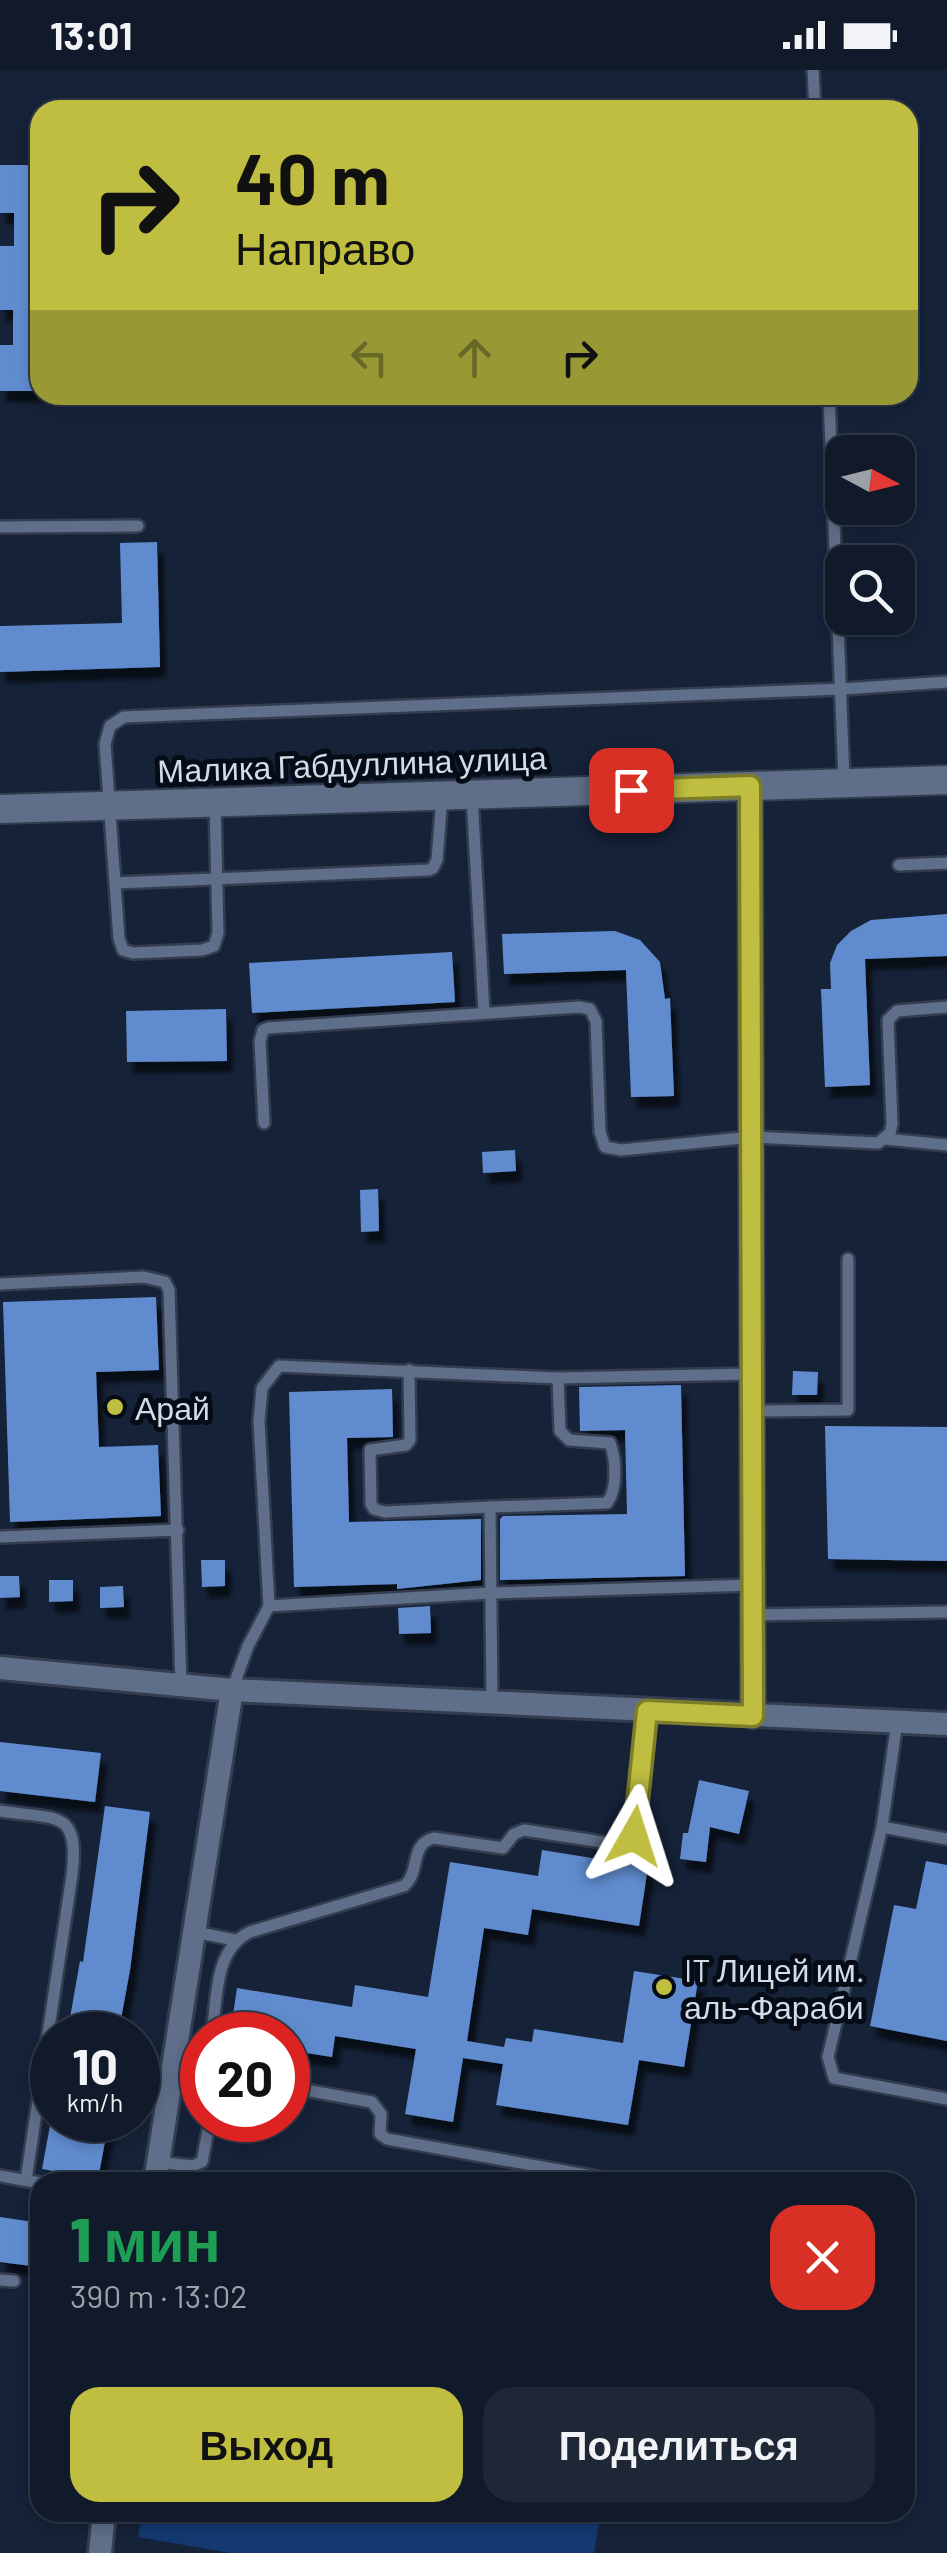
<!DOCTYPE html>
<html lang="ru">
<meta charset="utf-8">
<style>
:root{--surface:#101a2a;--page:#1e2736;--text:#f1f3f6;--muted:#9ca1a8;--line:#303847;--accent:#bfbe41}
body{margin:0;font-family:Barlow,sans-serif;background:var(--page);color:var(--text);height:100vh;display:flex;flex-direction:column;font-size:38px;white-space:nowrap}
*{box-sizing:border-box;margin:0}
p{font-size:32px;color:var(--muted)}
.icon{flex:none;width:55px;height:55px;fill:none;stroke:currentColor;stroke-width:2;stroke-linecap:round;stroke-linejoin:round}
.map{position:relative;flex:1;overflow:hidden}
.side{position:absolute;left:30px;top:2102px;width:885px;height:350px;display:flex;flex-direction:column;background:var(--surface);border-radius:30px;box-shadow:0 5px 15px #0003,0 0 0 2px var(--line)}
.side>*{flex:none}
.top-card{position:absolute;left:30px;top:30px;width:888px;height:305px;border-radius:30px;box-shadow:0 5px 15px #0003,0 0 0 2px var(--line);background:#bfbe41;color:#111;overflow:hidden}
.needle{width:65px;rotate:97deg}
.tools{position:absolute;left:825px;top:365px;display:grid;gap:20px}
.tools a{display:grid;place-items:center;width:90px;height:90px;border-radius:20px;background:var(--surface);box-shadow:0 5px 15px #0003,0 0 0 2px var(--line);font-size:50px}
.speed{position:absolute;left:30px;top:1942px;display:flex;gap:20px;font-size:50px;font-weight:700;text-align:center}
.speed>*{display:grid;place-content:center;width:130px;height:130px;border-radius:50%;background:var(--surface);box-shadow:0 5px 15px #0003,0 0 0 2px var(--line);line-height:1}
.speed small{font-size:25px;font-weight:400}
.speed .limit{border:15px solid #d22;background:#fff;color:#111}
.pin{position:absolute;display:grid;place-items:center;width:85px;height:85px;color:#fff;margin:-42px;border-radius:20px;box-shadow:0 5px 15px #0006}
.me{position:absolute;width:110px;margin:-55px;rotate:6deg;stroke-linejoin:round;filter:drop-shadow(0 0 8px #0008)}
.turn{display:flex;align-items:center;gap:35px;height:210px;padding:0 40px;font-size:45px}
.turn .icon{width:130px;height:130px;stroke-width:2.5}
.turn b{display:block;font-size:70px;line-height:85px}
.lanes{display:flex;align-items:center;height:95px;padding:0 40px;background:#0003;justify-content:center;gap:50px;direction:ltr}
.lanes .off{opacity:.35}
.round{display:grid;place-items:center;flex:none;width:105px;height:105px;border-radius:30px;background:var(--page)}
.overview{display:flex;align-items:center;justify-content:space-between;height:170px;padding:0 40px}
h1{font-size:60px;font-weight:800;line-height:75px;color:#1e9e55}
.cta{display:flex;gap:20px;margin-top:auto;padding:20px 40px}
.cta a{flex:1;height:115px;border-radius:30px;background:var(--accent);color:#111;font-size:40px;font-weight:800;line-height:115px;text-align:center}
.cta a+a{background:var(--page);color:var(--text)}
.status{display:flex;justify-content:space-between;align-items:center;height:70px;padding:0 50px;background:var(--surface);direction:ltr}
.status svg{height:28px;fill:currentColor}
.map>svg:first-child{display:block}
.green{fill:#14386f}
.building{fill:#618ccf;filter:url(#shadow)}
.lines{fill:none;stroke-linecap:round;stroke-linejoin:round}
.service-casing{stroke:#343d4f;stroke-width:16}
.minor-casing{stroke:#343d4f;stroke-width:28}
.tertiary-casing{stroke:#343d4f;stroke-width:32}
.service{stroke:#5f6f89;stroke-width:11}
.minor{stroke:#5f6f89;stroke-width:22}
.tertiary{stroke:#5f6f89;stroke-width:28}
.route-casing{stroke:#7c7c2a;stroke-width:25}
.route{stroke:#bfbe41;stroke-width:18}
.poi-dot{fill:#bfbe41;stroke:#060c15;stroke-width:4}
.labels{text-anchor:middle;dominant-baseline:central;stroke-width:10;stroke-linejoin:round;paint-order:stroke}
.street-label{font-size:32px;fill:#d1dbe9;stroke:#060c15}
.poi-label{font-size:32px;fill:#d1dbe9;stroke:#060c15;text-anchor:start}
</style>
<div class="status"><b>13:01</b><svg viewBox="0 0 49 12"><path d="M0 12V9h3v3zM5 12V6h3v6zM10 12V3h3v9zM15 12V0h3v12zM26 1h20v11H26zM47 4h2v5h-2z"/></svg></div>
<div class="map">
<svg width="947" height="2483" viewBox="0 0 947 2483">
<defs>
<filter id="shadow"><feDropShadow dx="6" dy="11" stdDeviation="2.5" flood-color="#0009"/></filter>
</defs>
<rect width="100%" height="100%" fill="#152238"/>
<!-- green -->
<polygon class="green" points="143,2442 601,2442 601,2443 594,2483 230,2483 138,2467"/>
<!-- building -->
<g class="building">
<polygon points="0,95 40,95 40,321 0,321 0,275 13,275 13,240 0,240 0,176 14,176 14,143 0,143"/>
<polygon points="157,472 160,597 0,602 0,556 122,553 120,473"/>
<polygon points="947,844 947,886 865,889 870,1015 825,1017 821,919 831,919 830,893 837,875 851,861 871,850"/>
<polygon points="615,861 640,870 660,892 665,929 670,928 674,1026 631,1027 626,900 504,904 502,864"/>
<polygon points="452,882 455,932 252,943 249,893"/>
<polygon points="226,939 227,991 127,992 126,941"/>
<polygon points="515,1080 516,1101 483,1103 482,1082"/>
<polygon points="378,1119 379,1161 361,1162 360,1120"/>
<polygon points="156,1227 159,1300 96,1302 99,1377 158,1375 161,1446 10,1452 3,1232"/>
<polygon points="793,1301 818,1302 817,1325 792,1325"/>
<polygon points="681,1315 685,1506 500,1510 500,1449 503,1446 627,1444 625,1360 580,1361 579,1317"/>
<polygon points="392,1319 393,1367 347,1368 349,1452 481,1449 481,1510 397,1519 397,1514 294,1517 289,1322"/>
<polygon points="825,1356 947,1357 947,1491 828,1489"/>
<polygon points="201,1490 225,1490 225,1516 202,1517"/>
<polygon points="0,1506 19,1506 20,1527 0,1528"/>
<polygon points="49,1510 73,1510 73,1531 49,1532"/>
<polygon points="123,1516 124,1537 100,1538 100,1517"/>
<polygon points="430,1536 431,1563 399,1564 398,1538"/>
<polygon points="0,1672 101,1683 95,1732 0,1721"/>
<polygon points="699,1710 749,1721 739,1764 710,1757 706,1792 680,1789 683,1763 688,1763"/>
<polygon points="105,1736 150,1742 130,1900 118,1965 67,1965 80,1891 83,1892"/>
<polygon points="542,1780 648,1797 639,1856 532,1839 528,1865 484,1858 467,1971 504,1977 506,1968 532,1972 534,1959 623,1973 634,1901 698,1911 684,1997 639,1990 628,2055 496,2035 503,1994 463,1988 453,2052 405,2044 416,1979 335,1966 332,1987 288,1980 288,1965 230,1965 237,1918 352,1937 355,1915 428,1927 450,1792 538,1806"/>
<polygon points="926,1791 947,1795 947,1971 870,1956 894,1835 916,1839"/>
<polygon points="51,2050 109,2050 98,2109 42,2099"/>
<polygon points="0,2147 40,2153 40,2197 0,2192"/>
</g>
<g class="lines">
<!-- service casing -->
<g class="service-casing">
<g id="service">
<polyline points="813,0 815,40"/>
<polyline points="829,325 844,710"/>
<polyline points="0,457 138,456"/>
<polyline points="472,726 484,942"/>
<polyline points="215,732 218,863 214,876 202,880 133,883 123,880 119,869 105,674 110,656 124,647 842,619 947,612"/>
<polyline points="899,795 947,793"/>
<polyline points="115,813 429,800 433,798 437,790 442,727"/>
<polyline points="264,1053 260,971 263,960 268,958 579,937 590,939 596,951 600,1062 605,1077 621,1080 752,1067 878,1073 890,1063 892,1054 888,950 897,941 947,937"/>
<polyline points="885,1069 947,1075"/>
<polyline points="0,1214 144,1207 165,1212 169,1220 181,1615"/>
<polyline points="409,1300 410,1370 406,1375 370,1380 371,1434 374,1439 385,1442 490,1437"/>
<polyline points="752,1341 848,1340 848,1189"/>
<polyline points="0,1467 178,1460"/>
<polyline points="269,1536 491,1523 752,1515"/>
<polyline points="753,1545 947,1542"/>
<polyline points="232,1620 248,1576 269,1536 259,1351 262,1318 279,1296 558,1308 751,1304"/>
<path d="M492,1633l-2,-196 117,-4c11,-14 9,-44 3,-60l-41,-3 -9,-9 -2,-53"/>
<polyline points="897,1652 882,1757 828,1987 834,2008 947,2029"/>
<path d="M0,1741c56,9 80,-3 72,64l-46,305"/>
<polyline points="882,1757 947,1769"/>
<polyline points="195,1862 235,1870"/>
<path d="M212,1965c5,-36 2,-86 38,-103l154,-46c17,-14 5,-42 30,-48l69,10 11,-14 10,-4 98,15 8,-1 4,-7 13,-126"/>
<polyline points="288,2017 372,2032 381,2044 380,2064 387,2069 626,2112"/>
<polyline points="158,2092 192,2096 202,2092 210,2050"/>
<polyline points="0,2106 40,2113"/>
<polyline points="0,2210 14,2211"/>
</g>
</g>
<!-- minor casing -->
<g class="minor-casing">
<g id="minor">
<polyline points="750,716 753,1646"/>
<polyline points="0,1598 232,1620 947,1654"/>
<polyline points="155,2112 232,1620"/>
<polyline points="100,2483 104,2442"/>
</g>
</g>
<!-- tertiary casing -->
<g class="tertiary-casing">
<polyline id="tertiary" points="0,739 947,710"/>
</g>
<!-- service -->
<use href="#service" class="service"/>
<!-- minor -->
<use href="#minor" class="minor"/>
<!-- tertiary -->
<use href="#tertiary" class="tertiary"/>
</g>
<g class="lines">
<!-- route casing -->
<g class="route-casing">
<polyline id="route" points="631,720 750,716 753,1646 647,1641 634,1766"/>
</g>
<!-- route -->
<use href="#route" class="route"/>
</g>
<!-- markers -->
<g class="poi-dot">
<circle cx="115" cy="1337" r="10"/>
<circle cx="664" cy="1917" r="10"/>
</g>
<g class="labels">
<!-- street labels -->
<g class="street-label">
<text transform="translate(352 693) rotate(-2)">Малика Габдуллина улица</text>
</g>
<!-- poi labels -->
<g class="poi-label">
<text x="135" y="1337">Арай</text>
<text x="684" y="1899">IT Лицей им.<tspan x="684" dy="37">аль-Фараби</tspan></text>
</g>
</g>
</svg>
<div class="tools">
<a><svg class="needle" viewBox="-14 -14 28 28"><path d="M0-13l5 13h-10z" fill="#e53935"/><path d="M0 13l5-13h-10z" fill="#9ca1a8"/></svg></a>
<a><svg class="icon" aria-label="search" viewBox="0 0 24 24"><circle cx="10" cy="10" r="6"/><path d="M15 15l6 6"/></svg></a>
</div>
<div class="speed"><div>10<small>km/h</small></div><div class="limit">20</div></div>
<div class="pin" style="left:631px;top:720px;background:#d93025"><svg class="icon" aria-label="arrive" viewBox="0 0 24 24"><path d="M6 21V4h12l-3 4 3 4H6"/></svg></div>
<svg class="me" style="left:634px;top:1766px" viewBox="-20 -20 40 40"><path d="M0-17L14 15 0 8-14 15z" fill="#bfbe41" stroke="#fff" stroke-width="4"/></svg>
<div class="top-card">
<div class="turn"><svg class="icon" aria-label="right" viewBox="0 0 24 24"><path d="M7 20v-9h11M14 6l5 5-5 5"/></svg><div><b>40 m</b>Направо</div></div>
<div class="lanes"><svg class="icon off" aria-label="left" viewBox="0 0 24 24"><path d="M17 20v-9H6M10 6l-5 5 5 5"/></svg><svg class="icon off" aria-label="ahead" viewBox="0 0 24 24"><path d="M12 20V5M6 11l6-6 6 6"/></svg><svg class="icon" aria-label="right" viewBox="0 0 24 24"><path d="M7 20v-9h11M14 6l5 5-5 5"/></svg></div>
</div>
<section class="side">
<div class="overview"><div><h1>1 мин</h1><p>390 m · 13:02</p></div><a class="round" style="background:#d93025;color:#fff"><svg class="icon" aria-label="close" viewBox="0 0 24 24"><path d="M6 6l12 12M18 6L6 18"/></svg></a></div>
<div class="cta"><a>Выход</a><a>Поделиться</a></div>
</section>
</div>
